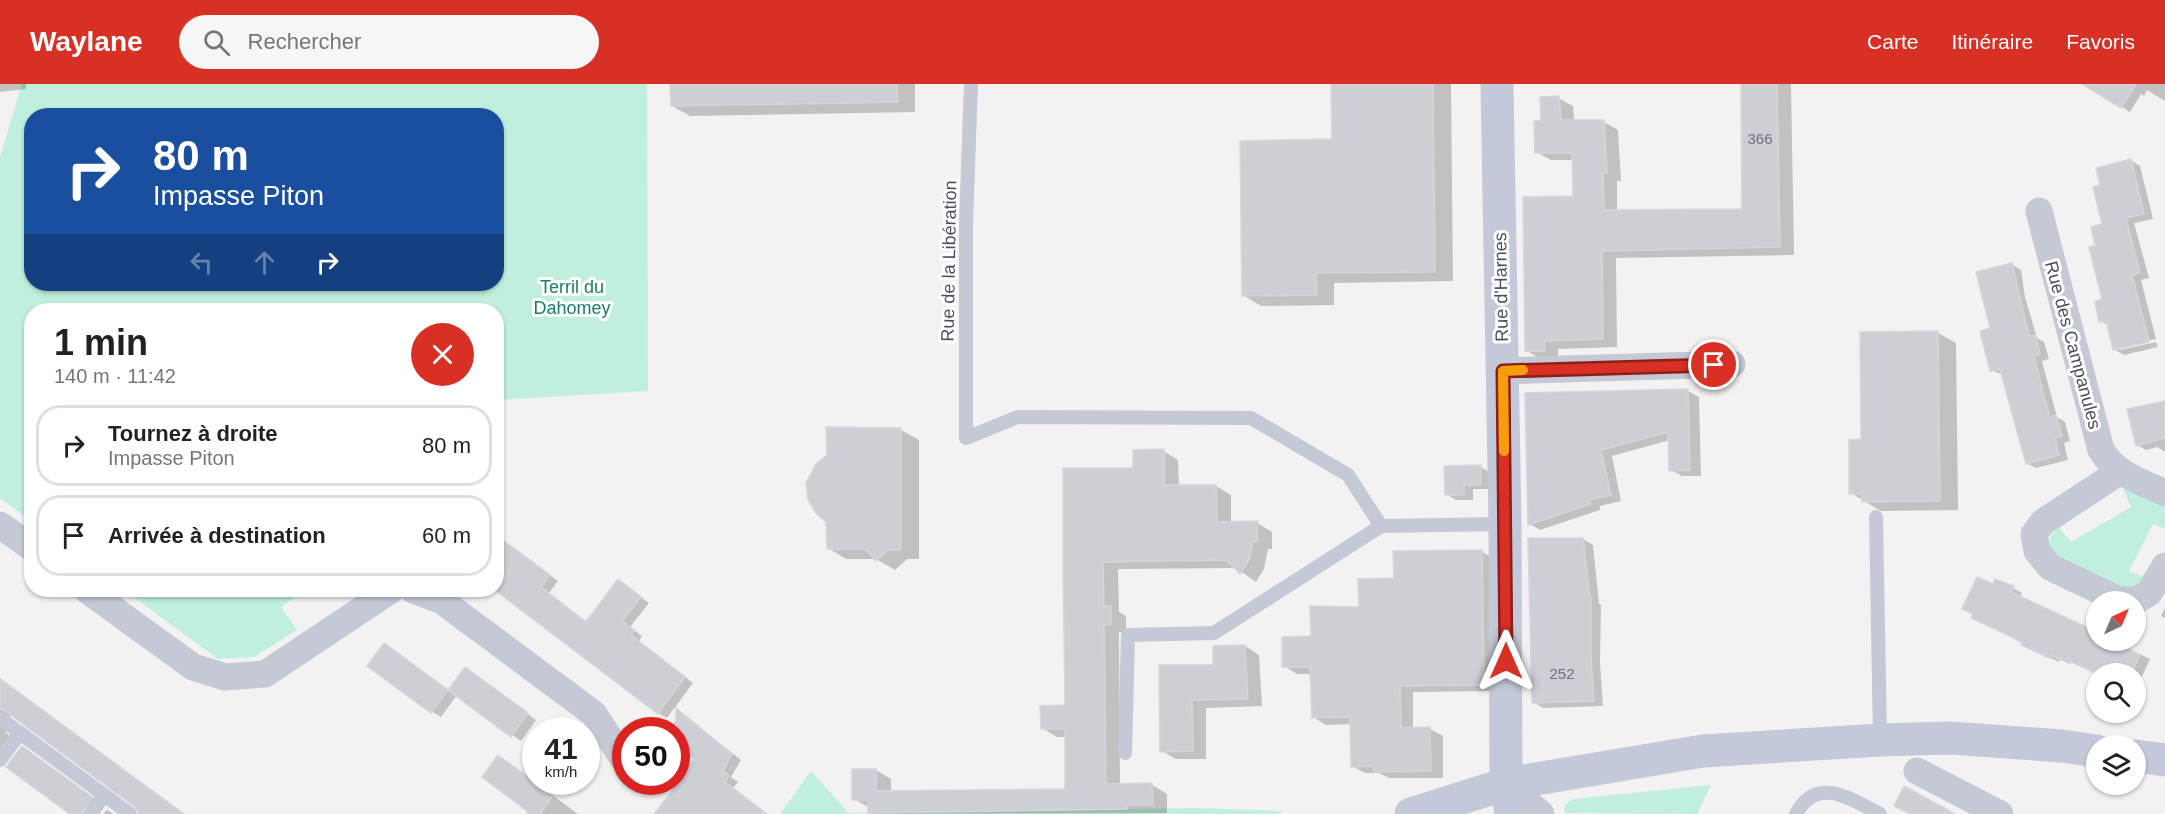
<!DOCTYPE html>
<html lang="fr">
<meta charset="utf-8">
<style>
:root{--surface:#fff;--page:#f6f6f6;--text:#222;--muted:#767676;--line:#e0e0e0;--accent:#d93025}
body{margin:0;font-family:Arial,sans-serif;background:var(--page);color:var(--text);height:100vh;display:flex;flex-direction:column;font-size:22px;white-space:nowrap}
*{box-sizing:border-box;margin:0}
p{font-size:20px;color:var(--muted)}
.icon{flex:none;width:33px;height:33px;fill:none;stroke:currentColor;stroke-width:2;stroke-linecap:round;stroke-linejoin:round}
.map{position:relative;flex:1;overflow:hidden}
.drawer{position:absolute;left:24px;top:219px;width:480px;height:294px;display:flex;flex-direction:column;background:var(--surface);border-radius:24px;box-shadow:0 2px 4px #0004}
.drawer>*{flex:none}
.guide{position:absolute;left:24px;top:24px;width:480px;height:183px;border-radius:24px;box-shadow:0 2px 4px #0004;background:#1a4fa0;color:#fff;overflow:hidden}
.needle{width:39px;rotate:44deg}
.fabs{position:absolute;left:2086px;top:507px;display:grid;gap:12px}
.fabs a{display:grid;place-items:center;width:60px;height:60px;border-radius:50%;background:var(--surface);box-shadow:0 2px 4px #0004;font-size:30px}
.speed{position:absolute;left:522px;top:633px;display:flex;gap:12px;font-size:30px;font-weight:700;text-align:center}
.speed>*{display:grid;place-content:center;width:78px;height:78px;border-radius:50%;background:var(--surface);box-shadow:0 2px 4px #0004;line-height:1}
.speed small{font-size:15px;font-weight:400}
.speed .limit{border:9px solid #d22;background:#fff;color:#111}
.pin{position:absolute;display:grid;place-items:center;width:51px;height:51px;color:#fff;margin:-26px;border:3px solid #fff;border-radius:50%;box-shadow:0 2px 6px #0007}
.me{position:absolute;width:66px;margin:-33px;rotate:0deg;stroke-linejoin:round;filter:drop-shadow(0 0 4px #0008)}
.turn{display:flex;align-items:center;gap:21px;height:126px;padding:0 30px;font-size:27px}
.turn .icon{width:78px;height:78px;stroke-width:2.5}
.turn b{display:block;font-size:42px;line-height:51px}
.lanes{display:flex;align-items:center;height:57px;padding:0 30px;background:#0003;justify-content:center;gap:30px;direction:ltr}
.lanes .off{opacity:.35}
.round{display:grid;place-items:center;flex:none;width:63px;height:63px;border-radius:32px;background:var(--page)}
.headline{display:flex;align-items:center;justify-content:space-between;height:102px;padding:0 30px}
h1{font-size:36px;font-weight:600;line-height:45px}
ul{padding:0;list-style:none}
li{display:flex;align-items:center;gap:18px;height:81px;margin:0 12px 9px;padding:0 18px;border:3px solid var(--line);border-radius:24px}
li div{flex:1}
li b{display:block;font-size:22px}
li em{font-style:normal}
header{display:flex;align-items:center;gap:36px;box-sizing:border-box;height:84px;padding:0 30px;background:var(--accent);color:#fff}
header strong{font-size:28px}
nav{display:flex;gap:33px;margin-inline-start:auto;font-size:21px}
.search{width:420px;height:54px;background:var(--page);display:flex;align-items:center;gap:15px;box-sizing:border-box;padding:0 21px;border-radius:33px;color:var(--muted);font-size:22px}
.map>svg:first-child{display:block}
.green{fill:#c1efdd;fill-rule:evenodd}
.shadow{fill:#0003}
.building{fill:#cecfd5;stroke:#d5d5dc;stroke-width:1.5}
.lines{fill:none;stroke-linecap:round;stroke-linejoin:round}
.lane{stroke:#c5c9d5;stroke-width:14}
.street{stroke:#c5c9d5;stroke-width:27}
.secondary{stroke:#c4c9d9;stroke-width:33}
.route-casing{stroke:#8d1f18;stroke-width:15}
.route{stroke:#d93025;stroke-width:10}
.slow{stroke:#f59e0b;stroke-width:10}
.labels{text-anchor:middle;dominant-baseline:central;stroke-width:6;stroke-linejoin:round;paint-order:stroke}
.number-label{font-size:15px;fill:#6a6f7c}
.street-label{font-size:18px;fill:#494f5e;stroke:#fff}
.park-label{font-size:18px;fill:#197f63;stroke:#fff}
</style>
<header>
<strong>Waylane</strong>
<div class="search"><svg class="icon" aria-label="search" viewBox="0 0 24 24"><circle cx="10" cy="10" r="6"/><path d="M15 15l6 6"/></svg>Rechercher</div>
<nav><a>Carte</a><a>Itinéraire</a><a>Favoris</a></nav>
</header>
<div class="map">
<svg width="2165" height="730" viewBox="0 0 2165 730">
<rect width="100%" height="100%" fill="#f3f1f1"/>
<!-- green -->
<g class="green">
<path d="M22,0h625l1,307 -151,9 -1,-90h-464l-1,211 -31,-23v-341zM32,32h464v168h-464z"/>
<path d="M2123,405c17,2 28,9 42,18v22l-12,-5 -24,47 18,7 -14,13 -73,-32c-11,-11 -15,-20 -1,-32l12,15 60,-35z"/>
<polygon points="124,506 305,506 281,523 297,546 254,573 218,575"/>
<polygon points="811,687 849,729 1197,724 1284,727 1275,730 780,730"/>
<polygon points="1711,701 1697,730 1564,729 1565,721 1573,715"/>
</g>
<!-- shadow -->
<g class="shadow">
<polygon points="0,0 26,0 26,5 0,8"/>
<polygon points="671,0 915,0 915,28 690,32 672,22"/>
<polygon points="1333,0 1451,0 1453,197 1334,199 1334,221 1261,222 1243,211 1333,56"/>
<polygon points="1742,0 1791,0 1794,171 1616,174 1617,263 1558,265 1558,275 1541,275 1527,267 1574,113 1574,76 1551,76 1536,68 1543,38 1558,14 1573,22 1574,38 1604,38 1618,46 1621,97 1617,97 1617,128 1744,126"/>
<polygon points="2085,0 2165,0 2165,17 2147,6 2144,12 2141,10 2130,28"/>
<polygon points="2130,76 2140,82 2153,135 2134,139 2149,194 2141,196 2156,255 2120,263 2120,266 2156,258 2158,263 2124,271 2115,266 2109,242 2101,237 2103,216 2097,162 2104,141 2102,102"/>
<polygon points="2011,180 2021,186 2025,213 2037,254 2044,258 2049,275 2042,277 2054,322 2057,333 2065,338 2070,357 2064,359 2068,376 2036,384 2027,379 2003,291 1991,286 1992,245"/>
<polygon points="1938,249 1956,259 1958,426 1881,427 1851,409 1863,357 1861,250"/>
<polygon points="1688,307 1699,313 1701,392 1682,392 1671,386 1670,356 1612,372 1621,417 1600,422 1600,426 1540,446 1530,440 1527,310"/>
<polygon points="2165,318 2165,368 2157,363 2146,366 2137,361"/>
<polygon points="901,346 919,356 919,475 907,475 895,486 876,475 846,475 828,464"/>
<polygon points="1163,367 1178,376 1179,403 1216,402 1231,411 1231,439 1257,439 1272,448 1272,465 1268,465 1264,485 1256,498 1236,484 1118,485 1119,528 1126,532 1126,548 1119,548 1120,701 1152,701 1167,710 1167,729 873,730 870,728 870,724 854,715 876,686 891,695 891,708 1067,706 1067,653 1057,653 1042,644 1067,623 1064,478 1135,385"/>
<polygon points="1480,383 1490,388 1490,405 1473,405 1473,416 1456,416 1446,410"/>
<polygon points="496,451 558,497 549,509 587,539 619,497 649,519 630,543 642,552 639,557 693,599 667,634 658,629 496,486"/>
<polygon points="1583,455 1593,461 1599,520 1601,521 1600,578 1603,622 1543,624 1533,618"/>
<polygon points="1482,468 1495,475 1497,607 1413,608 1413,645 1430,645 1443,652 1443,694 1389,694 1379,689 1365,689 1352,682 1352,640 1326,641 1313,633 1312,590 1297,590 1284,582 1312,554 1360,524 1395,495"/>
<polygon points="1993,502 2013,504 2022,509 2020,514 2094,548 2097,543 2097,556 2123,557 2121,561 2150,575 2139,599 2136,597 2136,590 2098,590 2071,578 2070,580 2060,575 2059,578 2023,561 2024,559"/>
<polygon points="2165,524 2165,534 2161,532"/>
<polygon points="385,561 449,607 475,590 536,636 521,657 457,611 441,633 431,627"/>
<polygon points="1245,562 1259,571 1262,622 1206,624 1206,675 1176,675 1162,667 1161,583 1215,582"/>
<polygon points="0,594 184,730 140,730 137,722 16,633 10,632 3,640 6,649 19,659 0,675"/>
<polygon points="681,629 741,676 731,693 738,698 733,704 689,688 696,675 676,646 669,646"/>
<polygon points="22,664 103,721 98,730 72,730"/>
<polygon points="508,678 578,730 526,730 529,727"/>
<polygon points="107,726 114,730 103,730"/>
</g>
<!-- building -->
<g class="building">
<polygon points="670,0 897,0 898,18 671,22"/>
<polygon points="1331,0 1433,0 1435,188 1316,189 1317,211 1242,212 1240,57 1332,55"/>
<polygon points="1741,0 1777,0 1780,163 1602,167 1603,255 1544,257 1545,267 1525,267 1523,113 1573,112 1572,69 1535,69 1534,37 1541,37 1540,13 1559,12 1561,36 1604,36 1607,89 1603,89 1604,126 1742,125"/>
<polygon points="2082,0 2136,0 2121,24"/>
<polygon points="2131,75 2144,130 2126,134 2140,189 2132,191 2149,258 2113,266 2106,236 2099,238 2095,218 2102,215 2089,163 2095,161 2091,143 2102,140 2093,103 2100,101 2096,84"/>
<polygon points="2012,179 2029,252 2035,251 2040,270 2034,272 2045,316 2050,333 2056,331 2062,352 2055,354 2059,371 2026,380 2000,285 1990,287 1980,247 1990,244 1976,188"/>
<polygon points="1938,247 1940,417 1862,418 1862,410 1849,410 1849,356 1861,355 1860,248"/>
<polygon points="1688,305 1690,386 1669,387 1668,348 1601,366 1611,411 1589,416 1590,420 1528,441 1525,309"/>
<polygon points="2165,317 2165,354 2136,362 2127,325"/>
<polygon points="826,343 901,344 901,466 888,466 876,477 865,465 827,465 826,438 816,429 808,416 806,399 816,380 827,371"/>
<polygon points="1164,365 1164,401 1216,401 1217,438 1258,437 1257,457 1253,457 1249,476 1240,490 1227,476 1103,478 1104,522 1111,522 1111,540 1104,541 1106,700 1152,699 1153,721 1127,721 1127,725 868,729 868,716 852,716 852,685 876,685 876,707 1065,705 1065,645 1041,645 1040,622 1065,621 1063,478 1063,384 1133,384 1133,366"/>
<polygon points="1481,381 1481,401 1464,401 1464,411 1445,411 1444,382"/>
<polygon points="496,451 550,491 541,503 586,538 618,495 641,513 622,537 634,546 631,551 685,593 658,630 496,507"/>
<polygon points="1528,454 1583,454 1590,514 1591,514 1591,572 1594,617 1532,619"/>
<polygon points="1482,466 1484,601 1400,602 1401,644 1430,643 1431,687 1374,688 1372,682 1351,683 1350,633 1312,634 1310,583 1282,583 1282,553 1311,552 1310,522 1359,523 1358,495 1394,494 1393,467"/>
<polygon points="1977,493 1993,500 1995,495 2014,502 2011,508 2097,548 2097,556 2115,556 2129,563 2128,566 2140,571 2131,590 2097,590 2061,573 2060,576 2051,571 2049,574 2021,561 2022,559 2012,553 1971,534 1973,530 1962,525"/>
<polygon points="384,559 448,606 431,629 367,582"/>
<polygon points="1245,561 1248,615 1192,616 1193,667 1160,668 1159,581 1213,581 1213,562"/>
<polygon points="465,583 528,629 511,653 448,606"/>
<polygon points="0,595 184,730 139,730 135,723 5,627 0,625"/>
<polygon points="676,624 732,670 723,687 729,692 725,698 767,730 654,730 687,688 685,686 694,675 676,662"/>
<polygon points="22,662 92,713 82,730 70,730 6,683"/>
<polygon points="498,671 553,712 540,730 531,730 482,693"/>
<polygon points="1904,702 1955,730 1910,730 1894,722"/>
</g>
<g class="lines">
<!-- lane -->
<g class="lane">
<polyline points="971,0 966,139 966,354 1018,333 1251,334 1348,391 1381,442 1505,440"/>
<polyline points="1876,433 1880,656"/>
<polyline points="0,634 20,649 0,676"/>
<polyline points="20,649 130,730"/>
<polyline points="1125,669 1128,551 1214,549 1381,442"/>
<polyline points="91,730 104,711"/>
<path d="M1796,730c21,-40 56,-14 84,0"/>
</g>
<!-- street -->
<g class="street">
<path d="M2039,127l62,239c15,25 39,31 64,43"/>
<polyline points="1502,287 1732,280"/>
<polyline points="2119,388 2043,438 2034,450 2037,467 2050,483 2119,516 2137,516 2149,509 2165,482"/>
<polyline points="0,441 32,464"/>
<polyline points="87,506 193,583 225,593 265,590 391,506"/>
<polyline points="413,506 442,517 594,630 622,673"/>
<polyline points="1917,687 2000,730"/>
<polyline points="1506,700 1541,730"/>
</g>
<!-- secondary -->
<g class="secondary">
<polyline points="1497,0 1505,440 1506,700 1511,730"/>
<polyline points="2136,672 2165,676"/>
<polyline points="1411,730 1506,700 1703,667 1880,656 1950,654 2061,662 2097,667"/>
</g>
</g>
<g class="lines">
<!-- route casing -->
<g class="route-casing">
<polyline id="route" points="1506,577 1503,287 1714,281"/>
</g>
<!-- route -->
<use href="#route" class="route"/>
<!-- slow -->
<polyline class="slow" points="1504,367 1503,287 1523,286"/>
</g>
<g class="labels">
<!-- number labels -->
<g class="number-label">
<text x="1760" y="54">366</text>
<text x="1562" y="589">252</text>
</g>
<!-- street labels -->
<g class="street-label">
<text transform="translate(949 177) rotate(-89)">Rue de la Libération</text>
<text transform="translate(1501 203) rotate(-91)">Rue d'Harnes</text>
<text transform="translate(2073 261) rotate(75)">Rue des Campanules</text>
</g>
<!-- park labels -->
<g class="park-label">
<text x="572" y="203">Terril du<tspan x="572" dy="21">Dahomey</tspan></text>
</g>
</g>
</svg>
<div class="fabs">
<a><svg class="needle" viewBox="-14 -14 28 28"><path d="M0-13l5 13h-10z" fill="#e53935"/><path d="M0 13l5-13h-10z" fill="#767676"/></svg></a>
<a><svg class="icon" aria-label="search" viewBox="0 0 24 24"><circle cx="10" cy="10" r="6"/><path d="M15 15l6 6"/></svg></a>
<a><svg class="icon" aria-label="layers" viewBox="0 0 24 24"><path d="M12 4l9 5-9 5-9-5zM3 14l9 5 9-5"/></svg></a>
</div>
<div class="speed"><div>41<small>km/h</small></div><div class="limit">50</div></div>
<div class="pin" style="left:1714px;top:281px;background:#d93025"><svg class="icon" aria-label="arrive" viewBox="0 0 24 24"><path d="M6 21V4h12l-3 4 3 4H6"/></svg></div>
<svg class="me" style="left:1506px;top:577px" viewBox="-20 -20 40 40"><path d="M0-17L14 15 0 8-14 15z" fill="#d93025" stroke="#fff" stroke-width="4"/></svg>
<div class="guide">
<div class="turn"><svg class="icon" aria-label="right" viewBox="0 0 24 24"><path d="M7 20v-9h11M14 6l5 5-5 5"/></svg><div><b>80 m</b>Impasse Piton</div></div>
<div class="lanes"><svg class="icon off" aria-label="left" viewBox="0 0 24 24"><path d="M17 20v-9H6M10 6l-5 5 5 5"/></svg><svg class="icon off" aria-label="ahead" viewBox="0 0 24 24"><path d="M12 20V5M6 11l6-6 6 6"/></svg><svg class="icon" aria-label="right" viewBox="0 0 24 24"><path d="M7 20v-9h11M14 6l5 5-5 5"/></svg></div>
</div>
<section class="drawer">
<div class="headline"><div><h1>1 min</h1><p>140 m · 11:42</p></div><a class="round" style="background:#d93025;color:#fff"><svg class="icon" aria-label="close" viewBox="0 0 24 24"><path d="M6 6l12 12M18 6L6 18"/></svg></a></div>
<ul>
<li><svg class="icon" aria-label="right" viewBox="0 0 24 24"><path d="M7 20v-9h11M14 6l5 5-5 5"/></svg><div><b>Tournez à droite</b><p>Impasse Piton</p></div><em>80 m</em></li>
<li><svg class="icon" aria-label="arrive" viewBox="0 0 24 24"><path d="M6 21V4h12l-3 4 3 4H6"/></svg><div><b>Arrivée à destination</b></div><em>60 m</em></li>
</ul>
</section>
</div>
